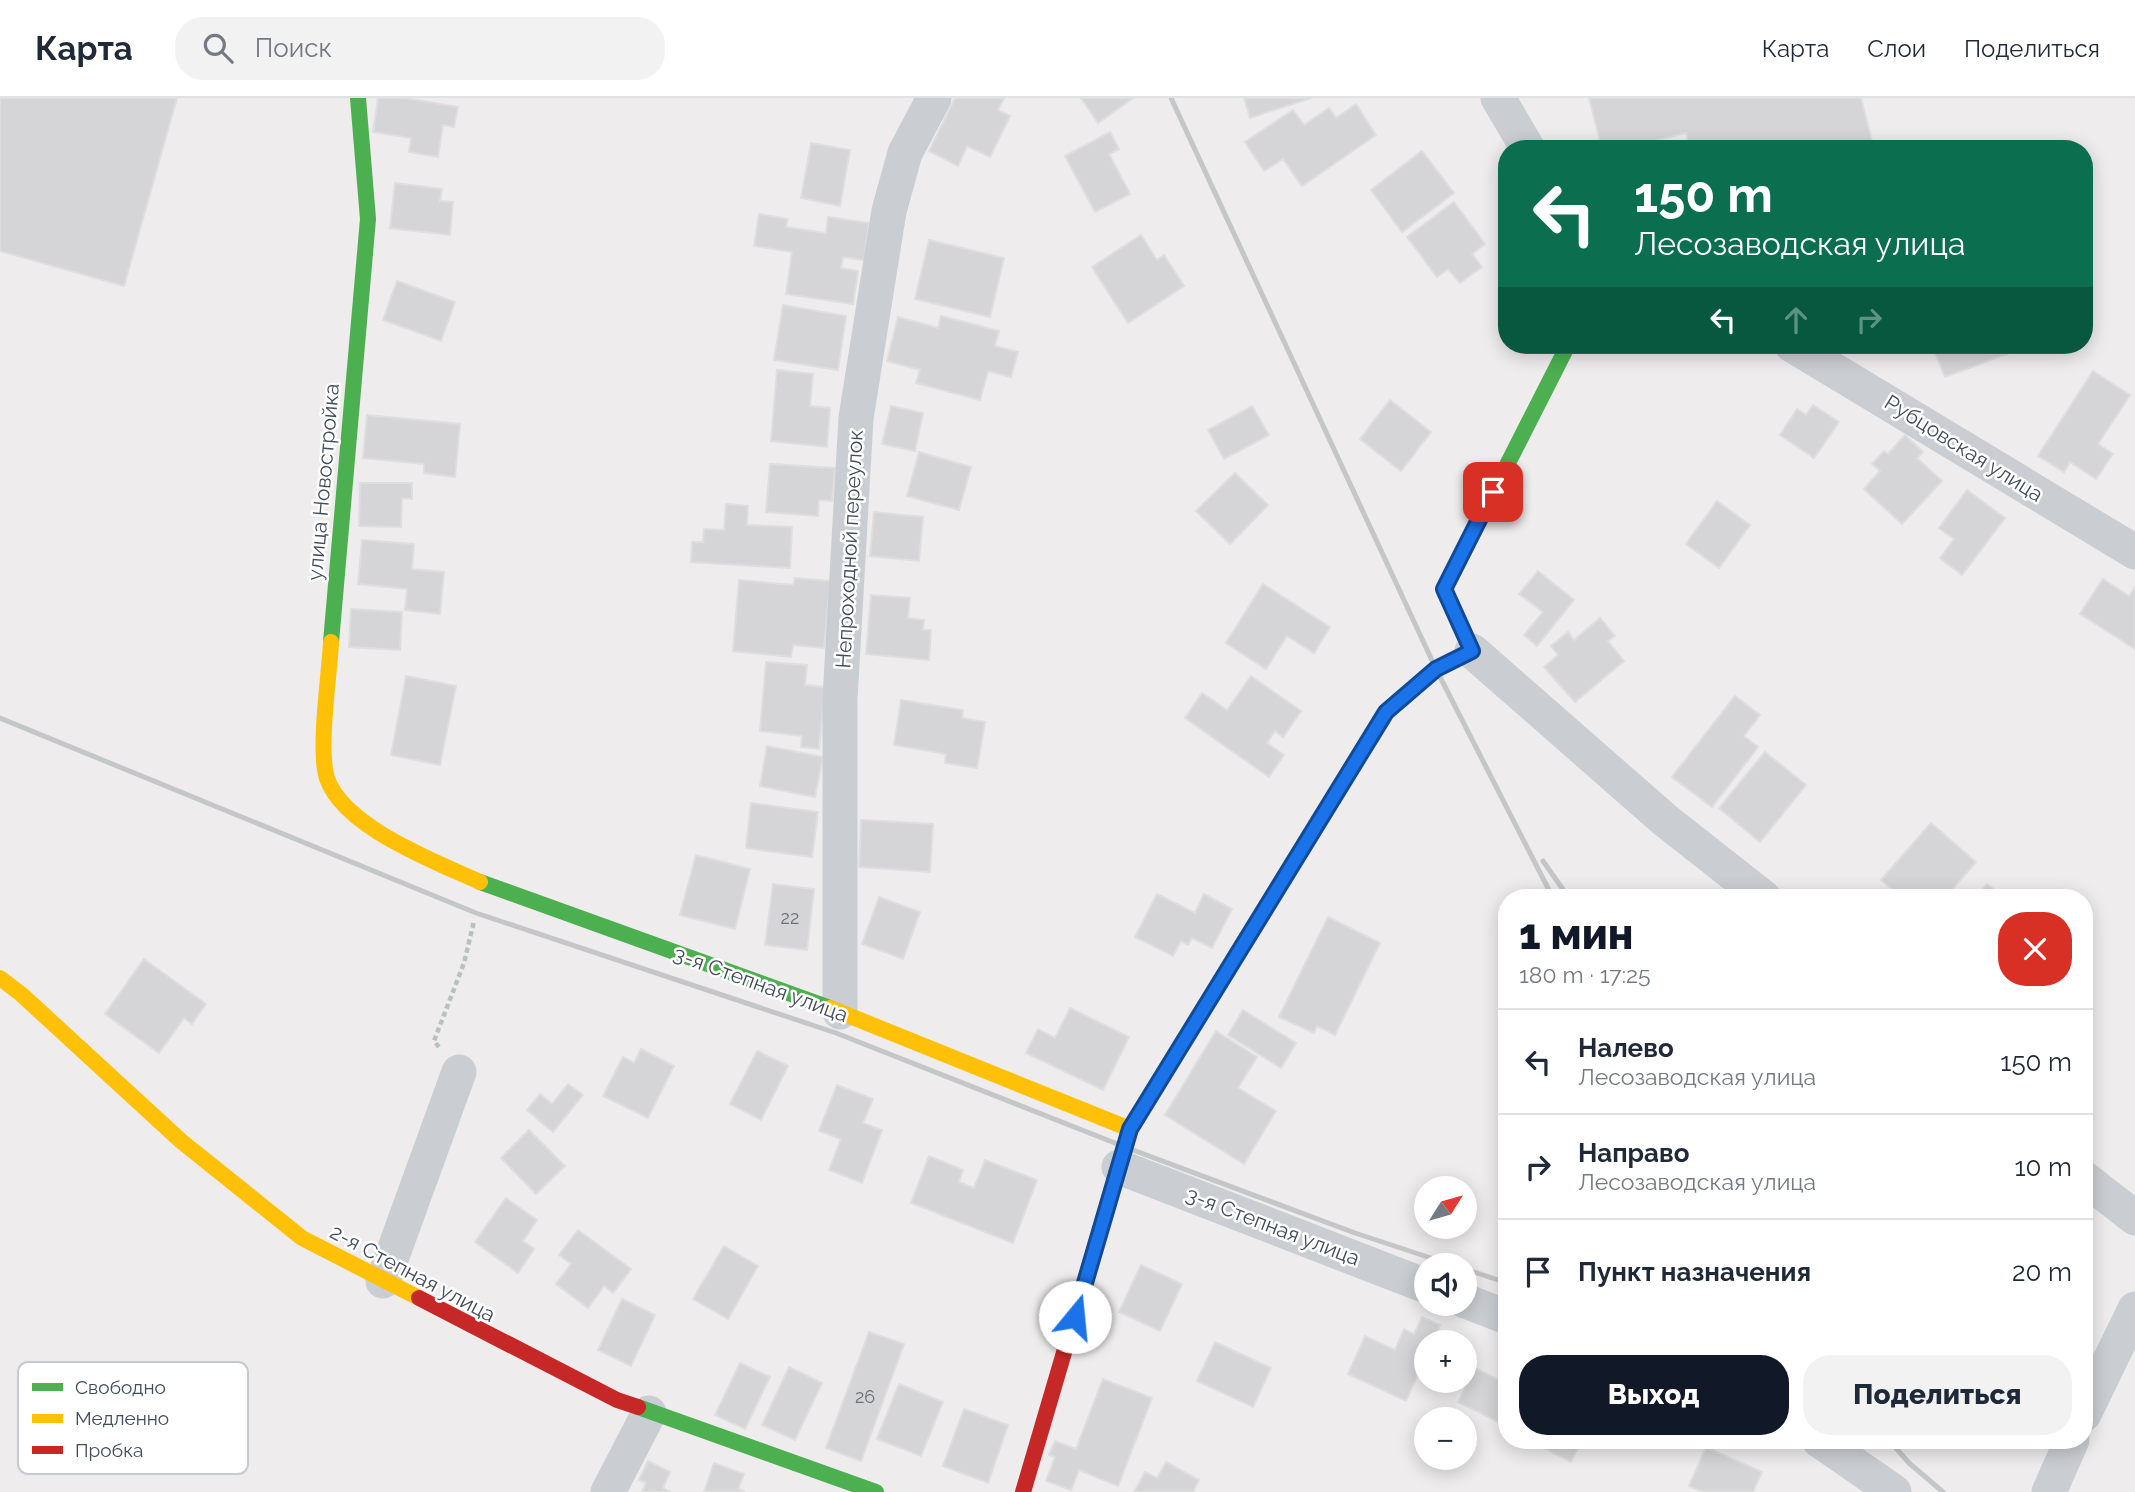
<!DOCTYPE html>
<html lang="ru">
<meta charset="utf-8">
<style>
:root{--surface:#fff;--page:#f2f2f3;--text:#1f2937;--muted:#747a83;--line:#e0e1e3;--accent:#111827}
body{margin:0;font-family:Raleway,sans-serif;background:var(--page);color:var(--text);height:100vh;display:flex;flex-direction:column;font-size:26px;white-space:nowrap}
*{box-sizing:border-box;margin:0}
p{font-size:23px;color:var(--muted)}
.icon{flex:none;width:38px;height:38px;fill:none;stroke:currentColor;stroke-width:2;stroke-linecap:round;stroke-linejoin:round}
.map{position:relative;flex:1;overflow:hidden}
.side{position:absolute;left:1498px;top:791px;width:595px;height:560px;display:flex;flex-direction:column;background:var(--surface);border-radius:28px;box-shadow:0 4px 18px #0003}
.side>*{flex:none}
.banner{position:absolute;left:1498px;top:42px;width:595px;height:214px;border-radius:28px;box-shadow:0 4px 18px #0003;background:#0b6e4f;color:#fff;overflow:hidden}
.needle{width:46px;rotate:53deg}
.controls{position:absolute;left:1414px;top:1078px;display:grid;gap:14px}
.controls a{display:grid;place-items:center;width:63px;height:63px;border-radius:50%;background:var(--surface);box-shadow:0 4px 18px #0003;font-size:35px}
.pin{position:absolute;display:grid;place-items:center;width:60px;height:60px;color:#fff;margin:-30px;border-radius:14px;box-shadow:0 4px 10px #0006}
.me{position:absolute;width:77px;margin:-38px;rotate:17deg;stroke-linejoin:round;filter:drop-shadow(0 0 5px #0008)}
.turn{display:flex;align-items:center;gap:24px;height:147px;padding:0 21px;font-size:32px}
.turn .icon{width:91px;height:91px;stroke-width:2.5}
.turn b{display:block;font-size:49px;line-height:60px}
.lanes{display:flex;align-items:center;height:66px;padding:0 21px;background:#0003;justify-content:center;gap:35px;direction:ltr}
.lanes .off{opacity:.35}
.round{display:grid;place-items:center;flex:none;width:74px;height:74px;border-radius:28px;background:var(--page)}
.headline{display:flex;align-items:center;justify-content:space-between;height:119px;padding:0 21px}
h1{font-size:42px;font-weight:800;line-height:52px;color:var(--accent)}
.primary-button{display:flex;gap:14px;margin-top:auto;padding:14px 21px}
.primary-button a{flex:1;height:80px;border-radius:28px;background:var(--accent);color:#fff;font-size:28px;font-weight:800;line-height:80px;text-align:center}
.primary-button a+a{background:var(--page);color:var(--text)}
ul{padding:0;list-style:none}
li{display:flex;align-items:center;gap:21px;height:105px;padding:0 21px;border-top:2px solid var(--line)}
li div{flex:1}
li b{display:block;font-size:26px}
li em{font-style:normal}
header{display:flex;align-items:center;gap:42px;box-sizing:border-box;height:98px;padding:0 35px;background:var(--surface);border-bottom:2px solid var(--line)}
header strong{font-size:33px}
nav{display:flex;gap:38px;margin-inline-start:auto;font-size:24px}
.search{width:490px;height:63px;background:var(--page);display:flex;align-items:center;gap:18px;box-sizing:border-box;padding:0 24px;border-radius:28px;color:var(--muted);font-size:26px}
.map>svg:first-child{display:block}
.building{fill:#d5d4d7;stroke:#dfdedf;stroke-width:2}
.lines{fill:none;stroke-linecap:round;stroke-linejoin:round}
.path{stroke:#b5c2c0;stroke-width:4.5;stroke-dasharray:5 3.5;stroke-linecap:butt}
.street{stroke:#cacdd1;stroke-width:35}
.fast{stroke:#4caf50;stroke-width:16}
.slow{stroke:#ffc107;stroke-width:16}
.jam{stroke:#c62828;stroke-width:16}
.rail{stroke:#c4c6c8;stroke-width:5}
.route-casing{stroke:#114b97;stroke-width:18}
.route{stroke:#1a73e8;stroke-width:12}
.labels{text-anchor:middle;dominant-baseline:central;stroke-width:5;stroke-linejoin:round;paint-order:stroke}
.number-label{font-size:18px;fill:#68707b}
.street-label{font-size:21px;fill:#424d5b;stroke:#fff}
.key{fill:#fff;stroke:#c6cace;stroke-width:2}
.key-label{font-size:19px;fill:#424d5b}
</style>
<header>
<strong>Карта</strong>
<div class="search"><svg class="icon" aria-label="search" viewBox="0 0 24 24"><circle cx="10" cy="10" r="6"/><path d="M15 15l6 6"/></svg>Поиск</div>
<nav><a>Карта</a><a>Слои</a><a>Поделиться</a></nav>
</header>
<div class="map">
<svg width="2135" height="1394" viewBox="0 0 2135 1394">
<rect width="100%" height="100%" fill="#eeecec"/>
<!-- building -->
<g class="building">
<polygon points="0,0 177,0 124,188 0,153"/>
<polygon points="378,0 405,0 458,9 454,29 443,27 438,59 409,54 411,40 373,34"/>
<polygon points="955,0 1004,0 998,12 1010,18 990,59 967,48 958,68 929,53"/>
<polygon points="1081,0 1133,0 1098,25"/>
<polygon points="1244,0 1311,0 1250,20"/>
<polygon points="1589,0 1861,0 1874,51 1690,51 1686,35 1622,51 1602,51"/>
<polygon points="1356,6 1376,37 1302,88 1283,61 1264,73 1245,44 1293,12 1304,27 1329,10 1336,20"/>
<polygon points="1110,34 1119,51 1109,56 1130,96 1095,114 1065,58"/>
<polygon points="811,45 850,52 840,108 801,100"/>
<polygon points="1422,53 1454,95 1402,134 1371,92"/>
<polygon points="395,85 442,91 440,103 453,104 450,137 390,130"/>
<polygon points="1454,104 1485,146 1472,156 1482,169 1460,185 1448,171 1437,179 1407,139"/>
<polygon points="759,116 788,121 786,129 826,135 828,119 869,125 864,162 843,159 841,170 858,173 853,206 786,196 792,154 754,148"/>
<polygon points="1141,137 1157,162 1164,157 1184,188 1128,225 1092,169"/>
<polygon points="929,142 1004,160 990,219 915,201"/>
<polygon points="397,183 455,204 441,243 383,222"/>
<polygon points="783,207 846,218 838,272 774,262"/>
<polygon points="941,218 999,233 995,248 1018,254 1011,279 988,273 980,302 916,285 920,272 887,263 898,219 938,230"/>
<polygon points="1932,247 2031,247 1945,279"/>
<polygon points="777,272 813,276 810,308 830,310 827,349 771,343"/>
<polygon points="2093,273 2130,297 2098,346 2113,356 2096,381 2070,364 2064,374 2038,358"/>
<polygon points="1390,302 1431,334 1401,373 1360,341"/>
<polygon points="1813,307 1839,324 1814,360 1780,337 1797,311 1806,317"/>
<polygon points="891,308 923,315 915,353 882,346"/>
<polygon points="1252,308 1269,337 1224,361 1208,332"/>
<polygon points="367,317 460,326 455,379 424,375 424,366 363,360"/>
<polygon points="1905,337 1923,354 1917,360 1942,383 1902,426 1864,391 1880,373 1872,366 1884,353 1888,356"/>
<polygon points="919,354 971,369 959,412 907,398"/>
<polygon points="770,366 835,370 832,403 819,402 818,418 766,414"/>
<polygon points="1235,375 1268,407 1230,446 1196,413"/>
<polygon points="360,385 412,385 412,401 402,400 401,429 359,428"/>
<polygon points="1967,392 2005,420 1962,477 1940,460 1954,441 1939,430"/>
<polygon points="1717,403 1750,427 1719,470 1686,446"/>
<polygon points="726,406 748,408 747,427 792,429 790,470 691,464 692,444 703,444 704,431 724,432"/>
<polygon points="874,414 923,419 919,463 870,458"/>
<polygon points="362,442 414,446 412,471 444,474 440,516 405,512 407,491 358,486"/>
<polygon points="1538,473 1574,502 1537,548 1524,537 1543,514 1519,496"/>
<polygon points="795,480 830,483 824,550 793,547 791,559 733,553 739,482 793,487"/>
<polygon points="2103,481 2129,498 2135,489 2135,551 2080,516"/>
<polygon points="1263,486 1330,529 1314,555 1287,538 1266,571 1226,545"/>
<polygon points="871,497 910,500 908,520 924,522 923,532 931,532 929,562 866,556"/>
<polygon points="351,511 402,514 400,552 349,549"/>
<polygon points="1600,520 1615,538 1608,543 1624,563 1575,604 1544,569 1558,557 1551,548 1568,534 1574,542"/>
<polygon points="766,564 807,567 805,587 825,589 819,651 801,649 802,638 760,633"/>
<polygon points="406,578 456,588 440,667 391,657"/>
<polygon points="1251,578 1301,613 1283,639 1275,633 1267,645 1284,657 1269,679 1185,620 1202,595 1227,612"/>
<polygon points="1735,598 1760,617 1744,638 1758,649 1712,709 1672,679"/>
<polygon points="901,602 963,612 962,620 985,624 977,670 945,665 946,656 894,647"/>
<polygon points="767,648 823,659 815,699 760,688"/>
<polygon points="1765,654 1806,687 1760,744 1719,710"/>
<polygon points="751,705 818,714 812,759 746,750"/>
<polygon points="861,722 933,726 930,774 859,769"/>
<polygon points="1931,725 1976,764 1945,800 1902,800 1881,782"/>
<polygon points="696,757 750,771 735,831 680,817"/>
<polygon points="773,786 814,791 807,852 765,847"/>
<polygon points="1987,786 2005,800 1976,800"/>
<polygon points="1157,796 1195,815 1204,796 1232,811 1212,850 1192,840 1188,847 1181,843 1173,858 1135,839"/>
<polygon points="879,799 920,814 903,861 862,846"/>
<polygon points="1328,819 1380,845 1335,937 1317,928 1314,935 1279,919"/>
<polygon points="144,861 206,906 192,926 184,920 159,955 105,916"/>
<polygon points="1070,910 1129,939 1103,992 1026,955 1038,931 1055,940"/>
<polygon points="1243,912 1296,945 1281,970 1228,937"/>
<polygon points="1216,933 1257,959 1238,990 1276,1013 1244,1066 1165,1017"/>
<polygon points="641,951 674,968 648,1020 603,998 623,959 634,965"/>
<polygon points="757,953 788,968 761,1022 730,1006"/>
<polygon points="568,986 583,997 553,1034 527,1012 540,996 552,1006"/>
<polygon points="837,987 873,1001 863,1025 882,1032 862,1085 829,1072 841,1041 819,1033"/>
<polygon points="529,1032 565,1068 536,1096 501,1060"/>
<polygon points="929,1058 963,1072 959,1084 974,1090 985,1062 1037,1082 1013,1145 911,1105"/>
<polygon points="506,1100 537,1122 523,1143 534,1151 518,1175 475,1144"/>
<polygon points="578,1132 631,1171 613,1195 604,1188 588,1210 556,1186 571,1166 559,1157"/>
<polygon points="724,1148 758,1168 728,1221 693,1201"/>
<polygon points="1141,1167 1182,1186 1160,1233 1119,1214"/>
<polygon points="622,1201 655,1217 631,1268 598,1252"/>
<polygon points="1422,1219 1440,1227 1433,1244 1426,1244 1426,1258 1406,1303 1348,1276 1365,1238 1395,1252 1404,1231 1414,1236"/>
<polygon points="869,1234 904,1246 861,1363 826,1350"/>
<polygon points="1215,1244 1271,1270 1253,1309 1197,1283"/>
<polygon points="740,1265 770,1279 745,1331 715,1317"/>
<polygon points="789,1269 822,1285 795,1342 762,1327"/>
<polygon points="1475,1270 1507,1286 1507,1316 1502,1326 1458,1304"/>
<polygon points="1103,1281 1152,1300 1118,1388 1079,1372 1071,1392 1046,1383 1055,1359 1049,1357 1055,1343 1076,1351"/>
<polygon points="899,1286 943,1304 921,1358 877,1341"/>
<polygon points="964,1311 1008,1327 988,1385 943,1368"/>
<polygon points="1528,1342 1582,1342 1571,1364"/>
<polygon points="1706,1349 1762,1374 1753,1394 1703,1394 1689,1388"/>
<polygon points="648,1363 670,1374 663,1390 671,1394 642,1394 646,1385 639,1382"/>
<polygon points="1166,1364 1199,1382 1193,1394 1134,1394 1145,1374 1157,1380"/>
<polygon points="714,1365 744,1376 738,1391 745,1394 704,1394"/>
</g>
<g class="lines">
<!-- path -->
<polyline class="path" points="439,949 434,943 464,865 474,823"/>
<!-- street -->
<g class="street">
<polyline points="1498,0 1528,51"/>
<polyline points="1792,247 2135,454"/>
<polyline points="1472,553 1665,722 1764,800"/>
<polyline points="840,914 840,601 856,320 889,113 905,55 934,0"/>
<polyline points="1119,1069 1426,1188"/>
<polyline points="2084,1080 2135,1120"/>
<polyline points="383,1183 459,974"/>
<polyline points="1465,1203 1507,1219"/>
<polyline points="2084,1316 2135,1211"/>
<polyline points="1819,1342 1894,1394"/>
<polyline points="608,1394 649,1315"/>
<polyline points="2049,1394 2072,1342"/>
</g>
<!-- fast -->
<g class="fast">
<polyline points="331,544 368,121 358,0"/>
<polyline points="1330,706 1386,614 1436,571 1472,553 1444,491 1568,247"/>
<polyline points="480,784 830,910"/>
<polyline points="638,1309 876,1394"/>
</g>
<!-- slow -->
<g class="slow">
<path d="M331,544c-2,36 -11,94 -6,128 8,54 112,92 155,112"/>
<polyline points="0,880 21,896 181,1043 302,1140 419,1200"/>
<polyline points="830,910 1130,1031"/>
<polyline points="1125,1047 1130,1031 1330,706"/>
</g>
<!-- jam -->
<g class="jam">
<polyline points="419,1200 617,1302 638,1309"/>
<polyline points="1023,1394 1125,1047"/>
</g>
<!-- rail -->
<g class="rail">
<polyline points="1171,0 1436,571 1553,800"/>
<polyline points="0,620 476,815 836,935 1125,1049 1355,1135 1452,1167"/>
<polyline points="1543,763 1569,800"/>
<polyline points="1465,1171 1507,1185"/>
<polyline points="1889,1342 1909,1365 1943,1394"/>
</g>
</g>
<g class="lines">
<!-- route casing -->
<g class="route-casing">
<polyline id="route" points="1075,1219 1130,1031 1386,614 1436,571 1472,553 1444,491 1493,394"/>
</g>
<!-- route -->
<use href="#route" class="route"/>
</g>
<g class="labels">
<!-- number labels -->
<g class="number-label">
<text x="790" y="819">22</text>
<text x="865" y="1298">26</text>
</g>
<!-- street labels -->
<g class="street-label">
<text transform="translate(1964 350) rotate(32)">Рубцовская улица</text>
<text transform="translate(323 384) rotate(-85)">улица Новостройка</text>
<text transform="translate(849 451) rotate(-87)">Непроходной переулок</text>
<text transform="translate(761 886) rotate(20)">3-я Степная улица</text>
<text transform="translate(1273 1128) rotate(21)">3-я Степная улица</text>
<text transform="translate(413 1175) rotate(28)">2-я Степная улица</text>
</g>
</g>
<!-- legend -->
<rect x="18" y="1264" width="230" height="112" rx="10" class="key"/>
<rect x="32" y="1285" width="31" height="8" fill="#4caf50"/>
<rect x="32" y="1316" width="31" height="9" fill="#ffc107"/>
<rect x="32" y="1348" width="31" height="8" fill="#c62828"/>
<g class="key-label">
<text x="75" y="1296">Свободно</text>
<text x="75" y="1327">Медленно</text>
<text x="75" y="1359">Пробка</text>
</g>
</svg>
<div class="controls">
<a><svg class="needle" viewBox="-14 -14 28 28"><path d="M0-13l5 13h-10z" fill="#e53935"/><path d="M0 13l5-13h-10z" fill="#747a83"/></svg></a>
<a><svg class="icon" aria-label="sound" viewBox="0 0 24 24"><path d="M4 9h4l5-4v14l-5-4H4zM17 9q2 3 0 6"/></svg></a>
<a>+</a>
<a>−</a>
</div>
<div class="pin" style="left:1493px;top:394px;background:#d93025"><svg class="icon" aria-label="arrive" viewBox="0 0 24 24"><path d="M6 21V4h12l-3 4 3 4H6"/></svg></div>
<svg class="me" style="left:1075px;top:1219px" viewBox="-20 -20 40 40"><circle r="19" fill="#fff"/><path d="M0-13L10 11 0 6-10 11z" fill="#1a73e8"/></svg>
<div class="banner">
<div class="turn"><svg class="icon" aria-label="left" viewBox="0 0 24 24"><path d="M17 20v-9H6M10 6l-5 5 5 5"/></svg><div><b>150 m</b>Лесозаводская улица</div></div>
<div class="lanes"><svg class="icon" aria-label="left" viewBox="0 0 24 24"><path d="M17 20v-9H6M10 6l-5 5 5 5"/></svg><svg class="icon off" aria-label="ahead" viewBox="0 0 24 24"><path d="M12 20V5M6 11l6-6 6 6"/></svg><svg class="icon off" aria-label="right" viewBox="0 0 24 24"><path d="M7 20v-9h11M14 6l5 5-5 5"/></svg></div>
</div>
<section class="side">
<div class="headline"><div><h1>1 мин</h1><p>180 m · 17:25</p></div><a class="round" style="background:#d93025;color:#fff"><svg class="icon" aria-label="close" viewBox="0 0 24 24"><path d="M6 6l12 12M18 6L6 18"/></svg></a></div>
<ul>
<li><svg class="icon" aria-label="left" viewBox="0 0 24 24"><path d="M17 20v-9H6M10 6l-5 5 5 5"/></svg><div><b>Налево</b><p>Лесозаводская улица</p></div><em>150 m</em></li>
<li><svg class="icon" aria-label="right" viewBox="0 0 24 24"><path d="M7 20v-9h11M14 6l5 5-5 5"/></svg><div><b>Направо</b><p>Лесозаводская улица</p></div><em>10 m</em></li>
<li><svg class="icon" aria-label="arrive" viewBox="0 0 24 24"><path d="M6 21V4h12l-3 4 3 4H6"/></svg><div><b>Пункт назначения</b></div><em>20 m</em></li>
</ul>
<div class="primary-button"><a>Выход</a><a>Поделиться</a></div>
</section>
</div>
